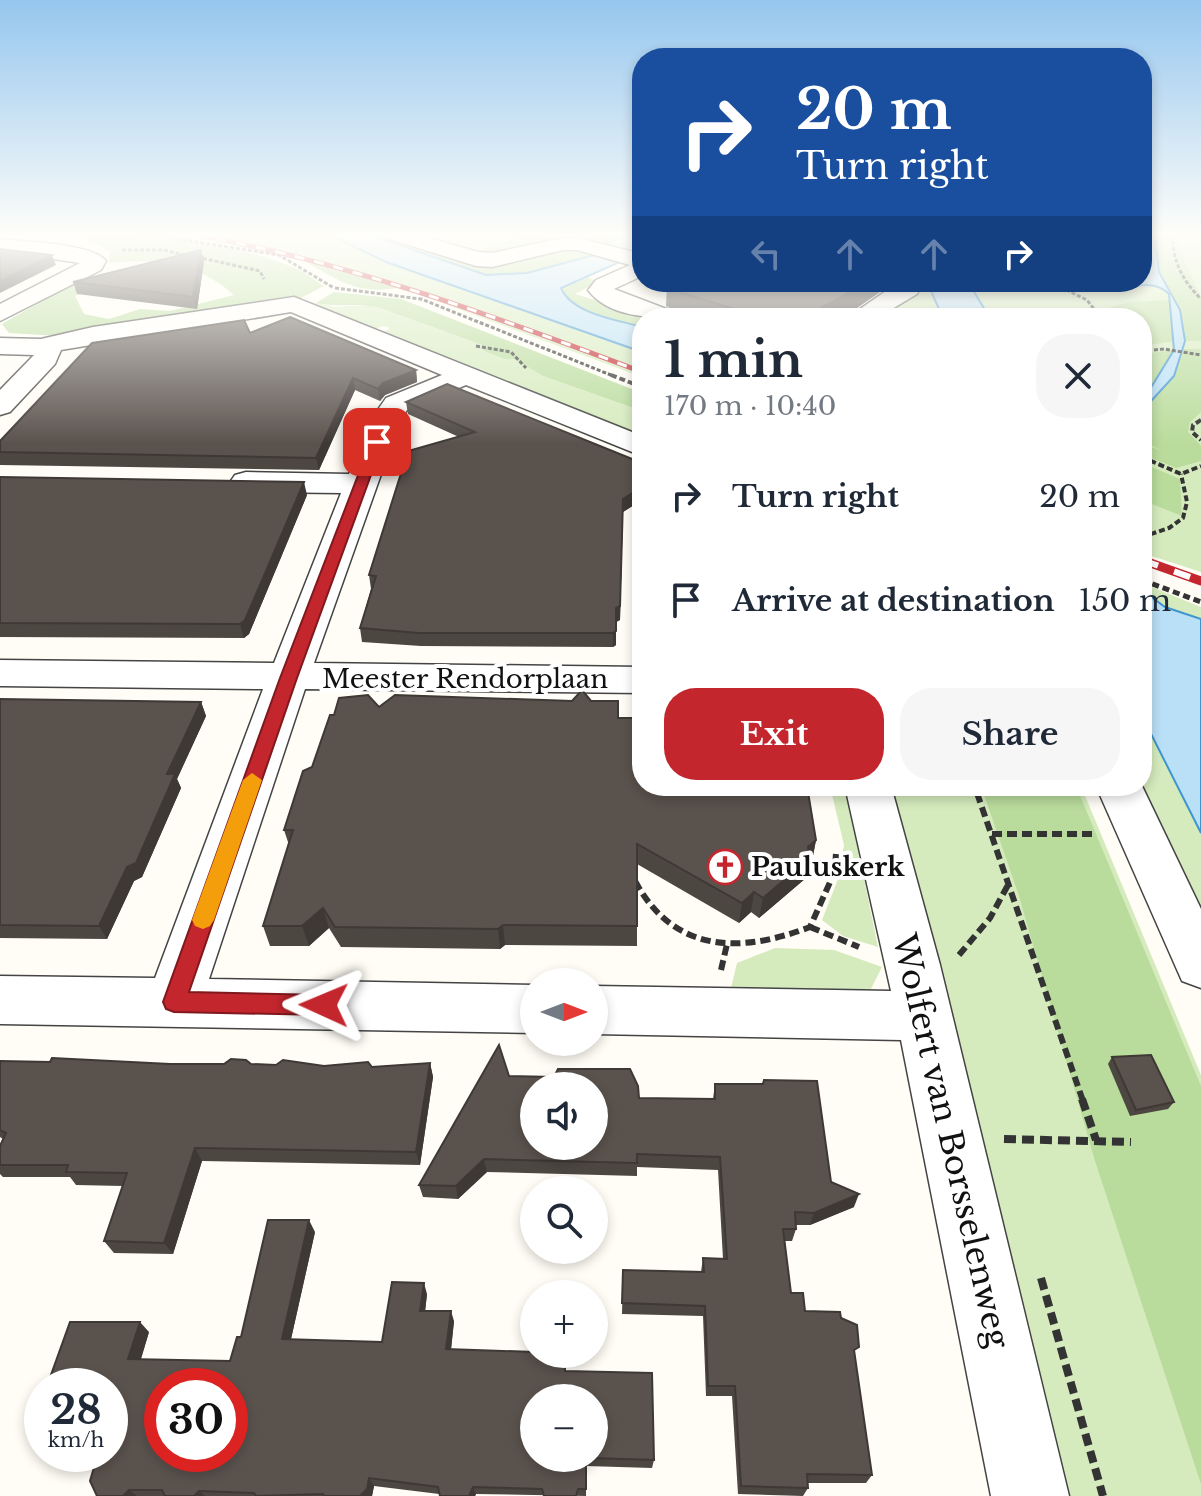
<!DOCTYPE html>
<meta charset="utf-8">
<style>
:root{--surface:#fff;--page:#f6f6f7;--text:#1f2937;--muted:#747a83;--accent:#c4262e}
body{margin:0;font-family:"Libre Baskerville",serif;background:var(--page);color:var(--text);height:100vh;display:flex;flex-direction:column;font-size:30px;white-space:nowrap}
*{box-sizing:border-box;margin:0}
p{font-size:26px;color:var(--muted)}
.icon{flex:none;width:44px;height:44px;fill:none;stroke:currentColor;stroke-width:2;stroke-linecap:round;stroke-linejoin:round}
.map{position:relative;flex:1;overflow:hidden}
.drawer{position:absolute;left:632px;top:308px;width:520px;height:488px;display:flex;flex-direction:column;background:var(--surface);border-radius:32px;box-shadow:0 4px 12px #0003}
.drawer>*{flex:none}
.top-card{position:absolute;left:632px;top:48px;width:520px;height:244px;border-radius:32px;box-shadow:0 4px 12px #0003;background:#1a4fa0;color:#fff;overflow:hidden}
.needle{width:52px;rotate:90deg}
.fabs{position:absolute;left:520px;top:968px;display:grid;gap:16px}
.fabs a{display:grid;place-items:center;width:88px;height:88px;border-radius:50%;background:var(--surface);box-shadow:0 4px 12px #0003;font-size:40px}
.speed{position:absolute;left:24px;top:1368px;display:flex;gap:16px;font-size:40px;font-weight:700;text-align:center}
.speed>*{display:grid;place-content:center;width:104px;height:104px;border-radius:50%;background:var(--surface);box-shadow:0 4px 12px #0003;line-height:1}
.speed small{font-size:20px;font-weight:400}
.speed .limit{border:12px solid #d22;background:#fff;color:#111}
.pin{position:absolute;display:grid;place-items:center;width:68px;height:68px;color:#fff;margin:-34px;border-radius:16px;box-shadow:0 4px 12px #0006}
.me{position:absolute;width:88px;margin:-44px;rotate:271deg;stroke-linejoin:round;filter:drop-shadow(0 0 6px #0008)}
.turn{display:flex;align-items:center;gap:28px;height:168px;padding:0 32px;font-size:36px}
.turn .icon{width:104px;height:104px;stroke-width:2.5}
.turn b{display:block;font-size:56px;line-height:68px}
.lanes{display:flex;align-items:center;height:76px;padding:0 32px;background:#0003;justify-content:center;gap:40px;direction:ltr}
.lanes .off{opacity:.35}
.round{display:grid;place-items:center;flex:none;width:84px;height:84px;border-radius:32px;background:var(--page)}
.overview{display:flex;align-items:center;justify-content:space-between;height:136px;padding:0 32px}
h1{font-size:48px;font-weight:700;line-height:60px}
.button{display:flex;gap:16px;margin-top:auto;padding:16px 32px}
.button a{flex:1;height:92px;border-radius:32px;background:var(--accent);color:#fff;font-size:32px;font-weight:700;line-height:92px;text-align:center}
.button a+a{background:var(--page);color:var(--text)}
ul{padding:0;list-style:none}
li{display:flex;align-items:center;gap:24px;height:104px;padding:0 32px}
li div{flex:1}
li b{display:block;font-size:30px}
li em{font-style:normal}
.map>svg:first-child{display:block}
.green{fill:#d5ebbd}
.forest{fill:#b9dc9c}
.pitch{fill:#e6f2cf}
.water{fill:#b9e0f7;stroke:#3f96cf;stroke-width:2}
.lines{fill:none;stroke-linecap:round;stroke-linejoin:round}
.minor-casing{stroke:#444;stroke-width:3}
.path-far4{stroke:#333;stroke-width:3;stroke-dasharray:4 2;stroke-linecap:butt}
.path-far3{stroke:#333;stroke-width:4;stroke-dasharray:6 3;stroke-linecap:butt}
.path-far2{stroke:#333;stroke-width:5;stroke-dasharray:7 4;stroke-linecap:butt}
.path-far1{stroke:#333;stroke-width:6;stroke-dasharray:10 5;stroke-linecap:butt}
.path{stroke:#333;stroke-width:8;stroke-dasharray:12 6;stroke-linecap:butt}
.minor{fill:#fff;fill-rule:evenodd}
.rail-far1-casing{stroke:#c4262e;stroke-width:5}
.rail-casing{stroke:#c4262e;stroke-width:9}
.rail-far1{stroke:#fff;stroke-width:3;stroke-dasharray:10;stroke-linecap:butt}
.rail{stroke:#fff;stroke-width:6;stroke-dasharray:17;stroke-linecap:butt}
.wall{fill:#4d4742}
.shaded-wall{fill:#3f3936}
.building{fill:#5a524d;stroke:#3f3936;stroke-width:2;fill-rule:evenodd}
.route{fill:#c4262e;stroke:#7f191e;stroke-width:2}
.slow{fill:#f59e0b}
.labels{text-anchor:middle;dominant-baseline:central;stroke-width:8;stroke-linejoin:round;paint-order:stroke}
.street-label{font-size:26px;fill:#111;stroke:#fff}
.poi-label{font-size:26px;font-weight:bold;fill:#111;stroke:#fff;text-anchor:start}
.near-street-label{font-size:32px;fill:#111;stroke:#fff}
</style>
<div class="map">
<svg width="1201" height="1496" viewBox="0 0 1201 1496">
<rect width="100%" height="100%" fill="#fffdf5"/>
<!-- green -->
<g class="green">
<polygon points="191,235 330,235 386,262 642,352 642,377 407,290 354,282 287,252"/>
<polygon points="1142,235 1201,235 1201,572 1142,553 1142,318 884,318 881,313 897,300 890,282 1142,282"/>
<polygon points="316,303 335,307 369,305 482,345 484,351 504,359 514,359 543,376 642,411 642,438 382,333 390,328 384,326 374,329 312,305"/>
<polygon points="1142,583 1201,607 1201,619 1165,607 1142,590"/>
<polygon points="1142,716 1201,833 1201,915 1142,786"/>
<polygon points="830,786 845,786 878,947 843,936 822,920 838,879 844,845"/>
<polygon points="885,786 1081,786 1201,1075 1201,1496 1066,1496"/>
<polygon points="775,948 834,950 882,967 871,989 730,992 737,963"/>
</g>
<!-- forest -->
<g class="forest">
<path d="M77,235c60,0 161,8 215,32 12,4 22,13 32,19l-27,14 -238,36 -50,-3 -7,-9 89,-51 8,7 -24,16 9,18 25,5 31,-10 30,2 64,-16c-35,-32 -80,-37 -125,-32l1,-12z"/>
<polygon points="370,235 383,235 467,264 487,264 565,247 598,254 527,273 486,275"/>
<polygon points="519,235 627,235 602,245 577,237 485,255 474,252"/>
<polygon points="1155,235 1177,235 1185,262 1201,297 1201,341 1185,341 1183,326 1159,272"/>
<path d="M304,261l98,26c-43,9 -62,-6 -98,-26z"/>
<path d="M588,277l10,5 -23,12 78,24h-11v9c-23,-7 -71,-14 -81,-39z"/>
<path d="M334,292l67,7 241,94v18l-99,-35 -29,-17h-10l-20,-8 -2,-6 -103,-37c-20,-6 -42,0 -63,-5z"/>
<polygon points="1170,300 1175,341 1142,346 1142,318 1114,318 1108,308 1129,302"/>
<polygon points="1181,349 1201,349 1201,412 1190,422 1188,432 1201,446 1201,461 1176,468 1142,454 1142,444 1163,451 1142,441 1142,411 1174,376"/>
<polygon points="1174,350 1142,402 1142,354"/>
<polygon points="1142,463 1180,479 1182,516 1142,500"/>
<polygon points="981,786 1076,786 1201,1086 1201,1484 1095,1161 1019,896"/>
</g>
<!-- pitch -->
<polygon class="pitch" points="418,235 522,235 474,253"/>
<!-- water -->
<g class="water">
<path d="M330,235h40l116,40 41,-2 71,-19 4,-9 25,-10h15v17l-81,36c11,26 57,32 81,39v25l-256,-90z"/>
<path d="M1147,235h8l4,37 21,38 5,31 -11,35 -32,35v-9l32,-52 -5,-56c-17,-18 -43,-3 -64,-4 -13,-1 -27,-5 -40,-8h77v-16l9,-3z"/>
<polygon points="927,282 968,282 990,318 943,318"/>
<polygon points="1142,590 1165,607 1201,619 1201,833 1142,716"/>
</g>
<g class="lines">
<!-- minor casing -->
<g class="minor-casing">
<g id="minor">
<path d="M386,235h33l59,17 14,1 71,-15h15l64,16v22l-28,13 63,24 3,5c-30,0 -72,-1 -92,-28l8,-10 34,-15 -53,-15h-14l-71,17 -16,-1 -86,-27z"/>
<path d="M0,239c24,3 92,4 106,22l-5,9 -101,51v-17l80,-41 -80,-12z"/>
<polygon points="899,282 923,282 917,294 877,318 847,318"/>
<polygon points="294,297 642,436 642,456 466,385 407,410 400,421 314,663 642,667 642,693 305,689 209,979 534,985 534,1033 0,1024 0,976 155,978 263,689 0,686 0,660 274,663 341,493 246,492 235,489 230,482 235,475 246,472 349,474 370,421 386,398 442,375 291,312 61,350 55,364 10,412 0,415 0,390 34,355 0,354 0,338 41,339 93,327"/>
<polygon points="845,786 891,786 940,965 1069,1496 991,1496 901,1040 594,1034 594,986 891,991"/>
<polygon points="1096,786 1142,786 1201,909 1201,988 1182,981"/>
</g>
</g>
<!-- path-far4 -->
<g class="path-far4">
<polyline points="153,235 279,255 334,288"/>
<path d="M1173,235c-1,26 10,46 28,64"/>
<polyline points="122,250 164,250 188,256"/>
<polyline points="197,257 260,271 264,279"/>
<polyline points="1050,282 1087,300 1101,318"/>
<polyline points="335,288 421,299 616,377"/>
<polyline points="476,346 511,352 526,368"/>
<polyline points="1142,351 1164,349 1201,355"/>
</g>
<!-- path-far3 -->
<g class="path-far3">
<polyline points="611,375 642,387"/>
<polyline points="1201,420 1193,425 1192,432 1201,440"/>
<polyline points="1142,457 1181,474 1201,466"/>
<polyline points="1142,537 1169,528 1183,518 1187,502 1181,474"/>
</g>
<!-- path-far2 -->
<g class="path-far2">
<polyline points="1142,580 1201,602"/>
<polyline points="975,786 978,795"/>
</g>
<!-- path-far1 -->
<g class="path-far1">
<polyline points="977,793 1083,1101"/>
<polyline points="992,834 1093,834"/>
<path d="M635,881c39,72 104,73 175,46l25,-56 1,-19"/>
<polyline points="810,927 859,947"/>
<polyline points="959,955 990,918 1008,885"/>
<polyline points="721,970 727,944"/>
</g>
<!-- path -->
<g class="path">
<polyline points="1082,1099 1096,1140"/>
<polyline points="1004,1139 1131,1142"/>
<polyline points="1041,1278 1103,1496"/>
</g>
<!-- minor -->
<use href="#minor" class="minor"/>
<!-- rail-far1 casing -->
<g class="rail-far1-casing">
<path id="rail-far1" d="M197,235c154,28 299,82 445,137"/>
</g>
<!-- rail casing -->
<g class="rail-casing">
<polyline id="rail" points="1142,560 1201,581"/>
</g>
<!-- rail-far1 -->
<use href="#rail-far1" class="rail-far1"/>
<!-- rail -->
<use href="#rail" class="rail"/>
</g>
<!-- wall -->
<g class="wall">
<polygon points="201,250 204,261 197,309 77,294 73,282"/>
<polygon points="714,282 894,282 854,310 839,318 693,318 681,314 666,306 667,283"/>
<polygon points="250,333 416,370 417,382 385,395 380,401 355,390 319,470 0,465 0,441"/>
<polygon points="406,402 642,463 642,500 623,512 620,620 616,622 616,645 613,647 421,646 362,642 360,628 371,589 369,575 459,437 408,414"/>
<polygon points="0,477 307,495 249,634 244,638 0,637"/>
<polygon points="0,699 201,702 206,716 177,779 181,788 142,877 134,881 107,939 0,938"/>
<polygon points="591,701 618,718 642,769 816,840 812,861 809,863 806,878 759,918 751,912 739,923 637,864 637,946 505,945 500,949 341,947 329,928 309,946 270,946 263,926 289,845 284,830 312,767 379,707"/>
<polygon points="1112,1057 1174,1102 1168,1109 1130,1116 1108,1064"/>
<polygon points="0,1061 372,1067 430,1063 433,1077 420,1165 202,1161 173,1254 114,1253 104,1241 123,1186 76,1185 70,1177 3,1177 0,1174 0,1146 3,1139 0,1137"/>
<polygon points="509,1076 639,1098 713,1099 715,1084 762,1084 764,1080 831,1182 854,1207 810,1225 795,1225 796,1229 792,1241 785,1241 791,1293 805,1311 841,1318 855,1355 872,1475 866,1483 808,1483 808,1488 803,1496 738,1494 732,1396 706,1396 703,1316 622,1314 623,1270 701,1272 703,1258 723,1259 718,1170 637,1167 637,1176 487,1172 458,1199 423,1197 419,1185"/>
<polygon points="315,1232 291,1339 382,1342 427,1294 425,1311 454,1321 451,1349 566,1362 566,1371 654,1460 652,1468 586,1466 586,1496 476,1494 475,1496 440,1496 439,1494 374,1486 372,1496 97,1496 111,1408 110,1386 149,1332 141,1359 230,1361 241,1337"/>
</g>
<!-- shaded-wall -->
<g class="shaded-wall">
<polygon points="201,250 204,261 197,309 193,297"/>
<polygon points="52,255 56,265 0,293 0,281"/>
<polygon points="867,282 894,282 854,310 839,318 803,318"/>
<polygon points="416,370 417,382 385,395 380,401 378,389 383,383"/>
<polygon points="353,378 355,390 319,470 316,458"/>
<polygon points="304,482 307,495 249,634 244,638 240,624"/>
<polygon points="642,487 642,500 623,512 620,620 616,622 623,499"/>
<polygon points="616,631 616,645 613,647 613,633"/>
<polygon points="201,702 206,716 177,779 181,788 142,877 134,881 107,939 99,926"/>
<polygon points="816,840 812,861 809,863 806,878 759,918 763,898 808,847"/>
<polygon points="754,892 751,912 739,923 742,903"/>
<polygon points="323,908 329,928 309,946 302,926"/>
<polygon points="503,925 505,945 500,949 498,929"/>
<polygon points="430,1063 433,1077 420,1165 416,1152"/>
<polygon points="195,1148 202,1161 173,1254 164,1243"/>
<polygon points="484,1159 487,1172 458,1199 456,1186"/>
<polygon points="859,1194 854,1207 810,1225 814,1213"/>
<polygon points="309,1220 315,1232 289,1348 282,1339"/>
<polygon points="424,1283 427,1294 424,1321 420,1311"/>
<polygon points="451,1311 454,1321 450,1359 446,1349"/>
<polygon points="140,1322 149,1332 138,1368 128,1359"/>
<polygon points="369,1478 374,1486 372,1496 360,1496"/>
<polygon points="473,1487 476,1494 475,1496 469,1496"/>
<polygon points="129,1490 137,1496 123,1496"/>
<polygon points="199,1491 205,1496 194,1496"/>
</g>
<!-- building -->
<g class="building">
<polygon points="0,249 52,255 0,281"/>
<polygon points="201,250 193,297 73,282"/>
<polygon points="714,282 867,282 803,318 764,318 682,293 667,285 667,283"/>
<polygon points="290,317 416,370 383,383 378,389 353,378 316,458 0,452 0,441 92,343 244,320 250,333"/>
<polygon points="447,384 642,463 642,487 623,499 620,606 616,608 616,631 613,633 419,633 360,628 376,576 369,575 408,451 475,432 406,402"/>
<polygon points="0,477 304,482 245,620 240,624 0,623"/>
<polygon points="582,690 591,701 618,701 618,718 640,718 642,786 807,786 816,840 808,847 810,858 763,898 754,892 742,903 637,844 637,926 503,925 498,929 335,927 323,908 302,926 263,926 293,830 284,830 303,771 312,767 330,715 334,715 339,698 368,695 379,707 395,695 572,701"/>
<polygon points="0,699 201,702 167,774 175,774 136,863 127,867 99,926 0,925"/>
<path d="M499,1045l10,31 45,1 4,-8h72l8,17 1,12 76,1v-15h48l1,-4 53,1 14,101 28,12 -45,19 -19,-1 1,17h-13l8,64h12l2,18 35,1 1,6 16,7 2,22 -5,3 18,125 -65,-1 1,14 -67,-2 -6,-100h-27l-3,-80 -83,-3 1,-33 81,2 -1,-14 24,1 -7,-102 -83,-3v9l-153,-4 -28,27 -37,-1zM534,1086h60v60h-60z"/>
<polygon points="1151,1055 1174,1102 1136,1110 1112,1057"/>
<polygon points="52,1058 170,1064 224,1064 231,1059 246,1060 251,1064 276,1065 283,1060 324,1066 368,1062 372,1067 430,1063 416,1152 195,1148 164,1243 104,1241 127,1173 66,1172 68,1165 0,1165 0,1146 6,1133 0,1130 0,1061 50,1062"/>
<path d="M268,1220h41l-27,119 100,3 10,-60 32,1 -4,28h31l-5,38 88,3v2h31v17l87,2 2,87 -64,-2h4v-60h-60v60h52v31h-8l-2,7h-32l-2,-7 -69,-2 -4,9h-29l-2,-9 -69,-9 -2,11 -7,7h-36l-1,-2 -67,2 -2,-3 -55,-2 -5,5h-29l-3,-6h-33l-6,6h-26l-7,-15 8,-27h12v-43l3,-11h-3v-14h-63l23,-64h70l-12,37 102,2 7,-24h4zM162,1386h68v68h-68z"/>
</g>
<!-- sky -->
<linearGradient id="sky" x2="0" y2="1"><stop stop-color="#95c6ee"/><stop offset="0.53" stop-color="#fffefa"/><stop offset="1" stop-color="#fffefa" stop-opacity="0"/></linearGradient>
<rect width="1201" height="444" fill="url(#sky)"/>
<!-- route -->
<polygon class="route" points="372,439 383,442 297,678 189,992 324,995 332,998 335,1005 332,1012 324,1015 174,1012 166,1009 163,1002 280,678"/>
<!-- slow -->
<polygon class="slow" points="252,773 262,780 214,920 210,926 203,929 195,926 192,920 243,780"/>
<!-- icons -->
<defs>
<g id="church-ring" transform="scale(1.8)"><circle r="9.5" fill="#fff" stroke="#c4262e" stroke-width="1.5"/><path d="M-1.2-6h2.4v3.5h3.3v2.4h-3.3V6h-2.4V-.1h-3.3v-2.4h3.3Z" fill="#c4262e"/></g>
</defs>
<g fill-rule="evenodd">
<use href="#church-ring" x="725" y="867"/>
</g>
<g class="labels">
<!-- street labels -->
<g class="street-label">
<text x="465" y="679">Meester Rendorplaan</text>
</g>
<!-- poi labels -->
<g class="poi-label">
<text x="751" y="867">Pauluskerk</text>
</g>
<!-- near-street labels -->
<g class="near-street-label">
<text transform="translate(951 1141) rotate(77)">Wolfert van Borsselenweg</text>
</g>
</g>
</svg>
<div class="fabs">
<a><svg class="needle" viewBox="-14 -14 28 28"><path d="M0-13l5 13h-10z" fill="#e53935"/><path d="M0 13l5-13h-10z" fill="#747a83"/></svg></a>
<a><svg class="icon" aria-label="sound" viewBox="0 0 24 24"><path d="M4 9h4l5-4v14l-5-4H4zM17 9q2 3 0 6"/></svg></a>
<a><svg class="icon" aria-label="search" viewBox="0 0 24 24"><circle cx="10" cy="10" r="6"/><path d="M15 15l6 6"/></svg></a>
<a>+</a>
<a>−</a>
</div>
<div class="speed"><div>28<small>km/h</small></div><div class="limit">30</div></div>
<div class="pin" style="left:377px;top:442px;background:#d93025"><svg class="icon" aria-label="arrive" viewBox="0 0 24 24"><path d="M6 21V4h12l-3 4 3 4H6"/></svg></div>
<svg class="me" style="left:324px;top:1005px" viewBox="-20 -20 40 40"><path d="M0-17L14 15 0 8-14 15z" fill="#c4262e" stroke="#fff" stroke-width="4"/></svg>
<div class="top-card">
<div class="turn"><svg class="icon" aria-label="right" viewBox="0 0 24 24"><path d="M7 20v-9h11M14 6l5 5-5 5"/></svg><div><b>20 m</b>Turn right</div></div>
<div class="lanes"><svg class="icon off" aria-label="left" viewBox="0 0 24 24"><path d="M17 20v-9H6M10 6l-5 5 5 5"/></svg><svg class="icon off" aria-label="ahead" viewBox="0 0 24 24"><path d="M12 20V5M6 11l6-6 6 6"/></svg><svg class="icon off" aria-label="ahead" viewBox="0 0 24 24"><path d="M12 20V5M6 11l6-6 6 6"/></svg><svg class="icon" aria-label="right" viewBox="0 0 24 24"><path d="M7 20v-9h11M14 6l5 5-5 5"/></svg></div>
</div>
<section class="drawer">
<div class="overview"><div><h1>1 min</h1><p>170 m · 10:40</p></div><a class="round"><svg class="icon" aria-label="close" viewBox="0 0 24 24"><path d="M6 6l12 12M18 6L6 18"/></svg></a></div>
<ul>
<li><svg class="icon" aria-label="right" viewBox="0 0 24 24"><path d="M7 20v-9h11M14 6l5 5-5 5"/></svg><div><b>Turn right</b></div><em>20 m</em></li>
<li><svg class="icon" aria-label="arrive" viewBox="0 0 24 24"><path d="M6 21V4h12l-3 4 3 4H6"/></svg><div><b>Arrive at destination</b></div><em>150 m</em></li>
</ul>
<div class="button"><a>Exit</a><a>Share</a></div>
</section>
</div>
